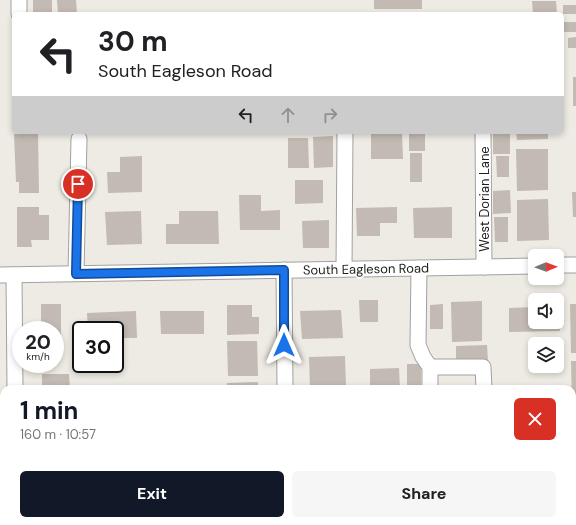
<!DOCTYPE html>
<meta charset="utf-8">
<style>
:root{--surface:#fff;--page:#f6f6f6;--text:#202124;--muted:#757577;--accent:#111827}
body{margin:0;font-family:"DM Sans",sans-serif;background:var(--page);color:var(--text);height:100vh;display:flex;flex-direction:column;font-size:15px;white-space:nowrap}
*{box-sizing:border-box;margin:0}
p{font-size:13px;color:var(--muted)}
.icon{flex:none;width:22px;height:22px;fill:none;stroke:currentColor;stroke-width:2;stroke-linecap:round;stroke-linejoin:round}
.map{position:relative;flex:1;overflow:hidden}
.side{position:absolute;left:0px;top:385px;width:576px;height:140px;display:flex;flex-direction:column;background:var(--surface);border-radius:12px 12px 0 0;box-shadow:0 2px 6px #0003}
.side>*{flex:none}
.guide{position:absolute;left:12px;top:12px;width:552px;height:122px;border-radius:6px;box-shadow:0 2px 6px #0003;background:#fff;color:var(--text);overflow:hidden}
.needle{width:26px;rotate:89deg}
.controls{position:absolute;left:528px;top:249px;display:grid;gap:8px}
.controls a{display:grid;place-items:center;width:36px;height:36px;border-radius:6px;background:var(--surface);box-shadow:0 2px 6px #0003;font-size:20px}
.speed{position:absolute;left:12px;top:321px;display:flex;gap:8px;font-size:20px;font-weight:700;text-align:center}
.speed>*{display:grid;place-content:center;width:52px;height:52px;border-radius:50%;background:var(--surface);box-shadow:0 2px 6px #0003;line-height:1}
.speed small{font-size:10px;font-weight:400}
.speed .limit{border:2px solid #111;border-radius:6px;background:#fff;color:#111}
.pin{position:absolute;display:grid;place-items:center;width:34px;height:34px;color:#fff;margin:-17px;border:2px solid #fff;border-radius:50%;box-shadow:0 1px 4px #0007}
.me{position:absolute;width:44px;margin:-22px;rotate:0deg;stroke-linejoin:round;filter:drop-shadow(0 0 3px #0008)}
.turn{display:flex;align-items:center;gap:14px;height:84px;padding:0 20px;font-size:18px}
.turn .icon{width:52px;height:52px;stroke-width:2.5}
.turn b{display:block;font-size:28px;line-height:34px}
.lanes{display:flex;align-items:center;height:38px;padding:0 20px;background:#0003;justify-content:center;gap:20px;direction:ltr}
.lanes .off{opacity:.35}
.round{display:grid;place-items:center;flex:none;width:42px;height:42px;border-radius:6px;background:var(--page)}
.overview{display:flex;align-items:center;justify-content:space-between;height:68px;padding:0 20px}
h1{font-size:24px;font-weight:700;line-height:30px;color:var(--accent)}
.primary-button{display:flex;gap:8px;margin-top:auto;padding:8px 20px}
.primary-button a{flex:1;height:46px;border-radius:6px;background:var(--accent);color:#fff;font-size:16px;font-weight:700;line-height:46px;text-align:center}
.primary-button a+a{background:var(--page);color:var(--text)}
.map>svg:first-child{display:block}
.building{fill:#c2bab3}
.lines{fill:none;stroke-linecap:round;stroke-linejoin:round}
.minor-casing{stroke:#a1a1a1;stroke-width:17}
.minor{stroke:#fff;stroke-width:15}
.route-casing{stroke:#114b97;stroke-width:10}
.route{stroke:#1a73e8;stroke-width:7}
.labels{text-anchor:middle;dominant-baseline:central;stroke-width:3.5;stroke-linejoin:round;paint-order:stroke}
.street-label{font-size:13px;fill:#1d1d1d;stroke:#fff}
</style>
<div class="map">
<svg width="576" height="525" viewBox="0 0 576 525">
<rect width="100%" height="100%" fill="#edebe3"/>
<!-- building -->
<g class="building">
<rect x="33" y="0" width="19" height="14"/>
<polygon points="57,0 76,0 77,14 58,14"/>
<rect x="374" y="0" width="48" height="9"/>
<polygon points="532,1 556,1 557,14 533,14"/>
<rect x="563" y="5" width="13" height="9"/>
<polygon points="563,22 576,22 576,32 564,32"/>
<polygon points="576,37 576,48 568,48 568,38"/>
<rect x="573" y="77" width="3" height="29"/>
<polygon points="371,132 402,132 403,159 371,159"/>
<rect x="409" y="132" width="16" height="19"/>
<rect x="493" y="132" width="17" height="22"/>
<polygon points="516,132 548,132 548,139 517,140"/>
<polygon points="38,133 39,193 19,193 19,182 16,182 14,134"/>
<polygon points="333,136 333,167 314,168 313,137"/>
<polygon points="288,138 308,138 309,168 288,168"/>
<polygon points="516,149 548,149 548,190 517,191"/>
<rect x="410" y="153" width="12" height="29"/>
<polygon points="142,156 142,192 108,193 107,172 120,172 120,157"/>
<polygon points="496,156 509,156 509,177 497,177"/>
<polygon points="295,180 323,180 323,203 295,204"/>
<polygon points="510,190 511,213 493,214 493,191"/>
<polygon points="572,192 576,192 576,217 573,217"/>
<polygon points="239,195 261,195 261,211 280,210 280,230 240,230"/>
<polygon points="548,199 549,240 517,241 517,200"/>
<polygon points="17,207 39,207 39,215 49,215 49,240 31,240 32,247 17,247"/>
<polygon points="397,207 397,223 380,223 380,236 357,236 356,208"/>
<polygon points="452,207 452,238 414,238 413,208"/>
<polygon points="141,211 142,244 107,245 105,212"/>
<polygon points="179,211 218,211 219,244 166,244 166,224 179,224"/>
<polygon points="494,217 508,217 508,242 495,242"/>
<polygon points="329,220 329,248 303,248 302,221"/>
<polygon points="359,300 378,300 378,322 360,322"/>
<polygon points="482,301 482,341 452,342 451,302"/>
<polygon points="41,304 61,304 61,348 55,348 55,330 41,330"/>
<polygon points="443,304 443,329 430,329 430,305"/>
<polygon points="570,304 576,304 576,353 571,353"/>
<polygon points="227,305 252,305 252,317 259,317 259,334 227,335"/>
<polygon points="535,307 535,322 557,322 557,307 559,307 560,331 509,332 509,308"/>
<polygon points="341,310 343,338 302,339 300,311"/>
<polygon points="136,311 137,338 115,338 115,330 88,330 87,313"/>
<polygon points="160,311 204,311 204,334 161,334"/>
<polygon points="227,341 257,341 258,376 228,376"/>
<polygon points="487,345 488,361 456,362 456,346"/>
<polygon points="345,356 346,389 310,389 309,357"/>
<polygon points="571,361 576,361 576,404 572,404"/>
<rect x="407" y="364" width="14" height="25"/>
<polygon points="399,368 400,389 370,389 370,369"/>
<polygon points="42,374 69,374 70,389 42,389"/>
<polygon points="258,382 258,389 227,389 227,383"/>
<rect x="0" y="472" width="4" height="27"/>
</g>
<g class="lines">
<!-- minor casing -->
<g class="minor-casing">
<g id="minor">
<polyline points="19,14 19,0"/>
<polyline points="483,132 484,267"/>
<polyline points="557,265 576,265"/>
<polyline points="419,268 418,345 423,357 430,367 430,389"/>
<polyline points="344,269 345,132"/>
<polyline points="284,270 285,389"/>
<polyline points="76,273 79,139"/>
<polyline points="0,275 535,266"/>
<polyline points="14,275 15,389"/>
<polyline points="430,367 483,367 484,389"/>
</g>
</g>
<!-- minor -->
<use href="#minor" class="minor"/>
</g>
<g class="lines">
<!-- route casing -->
<g class="route-casing">
<polyline id="route" points="78,184 76,274 284,270 284,345"/>
</g>
<!-- route -->
<use href="#route" class="route"/>
</g>
<g class="labels">
<!-- street labels -->
<g class="street-label">
<text transform="translate(484 199) rotate(-90)">West Dorian Lane</text>
<text transform="translate(366 269) rotate(-1)">South Eagleson Road</text>
</g>
</g>
</svg>
<div class="controls">
<a><svg class="needle" viewBox="-14 -14 28 28"><path d="M0-13l5 13h-10z" fill="#e53935"/><path d="M0 13l5-13h-10z" fill="#757577"/></svg></a>
<a><svg class="icon" aria-label="sound" viewBox="0 0 24 24"><path d="M4 9h4l5-4v14l-5-4H4zM17 9q2 3 0 6"/></svg></a>
<a><svg class="icon" aria-label="layers" viewBox="0 0 24 24"><path d="M12 4l9 5-9 5-9-5zM3 14l9 5 9-5"/></svg></a>
</div>
<div class="speed"><div>20<small>km/h</small></div><div class="limit">30</div></div>
<div class="pin" style="left:78px;top:184px;background:#d93025"><svg class="icon" aria-label="arrive" viewBox="0 0 24 24"><path d="M6 21V4h12l-3 4 3 4H6"/></svg></div>
<svg class="me" style="left:284px;top:345px" viewBox="-20 -20 40 40"><path d="M0-17L14 15 0 8-14 15z" fill="#1a73e8" stroke="#fff" stroke-width="4"/></svg>
<div class="guide">
<div class="turn"><svg class="icon" aria-label="left" viewBox="0 0 24 24"><path d="M17 20v-9H6M10 6l-5 5 5 5"/></svg><div><b>30 m</b>South Eagleson Road</div></div>
<div class="lanes"><svg class="icon" aria-label="left" viewBox="0 0 24 24"><path d="M17 20v-9H6M10 6l-5 5 5 5"/></svg><svg class="icon off" aria-label="ahead" viewBox="0 0 24 24"><path d="M12 20V5M6 11l6-6 6 6"/></svg><svg class="icon off" aria-label="right" viewBox="0 0 24 24"><path d="M7 20v-9h11M14 6l5 5-5 5"/></svg></div>
</div>
<section class="side">
<div class="overview"><div><h1>1 min</h1><p>160 m · 10:57</p></div><a class="round" style="background:#d93025;color:#fff"><svg class="icon" aria-label="close" viewBox="0 0 24 24"><path d="M6 6l12 12M18 6L6 18"/></svg></a></div>
<div class="primary-button"><a>Exit</a><a>Share</a></div>
</section>
</div>
